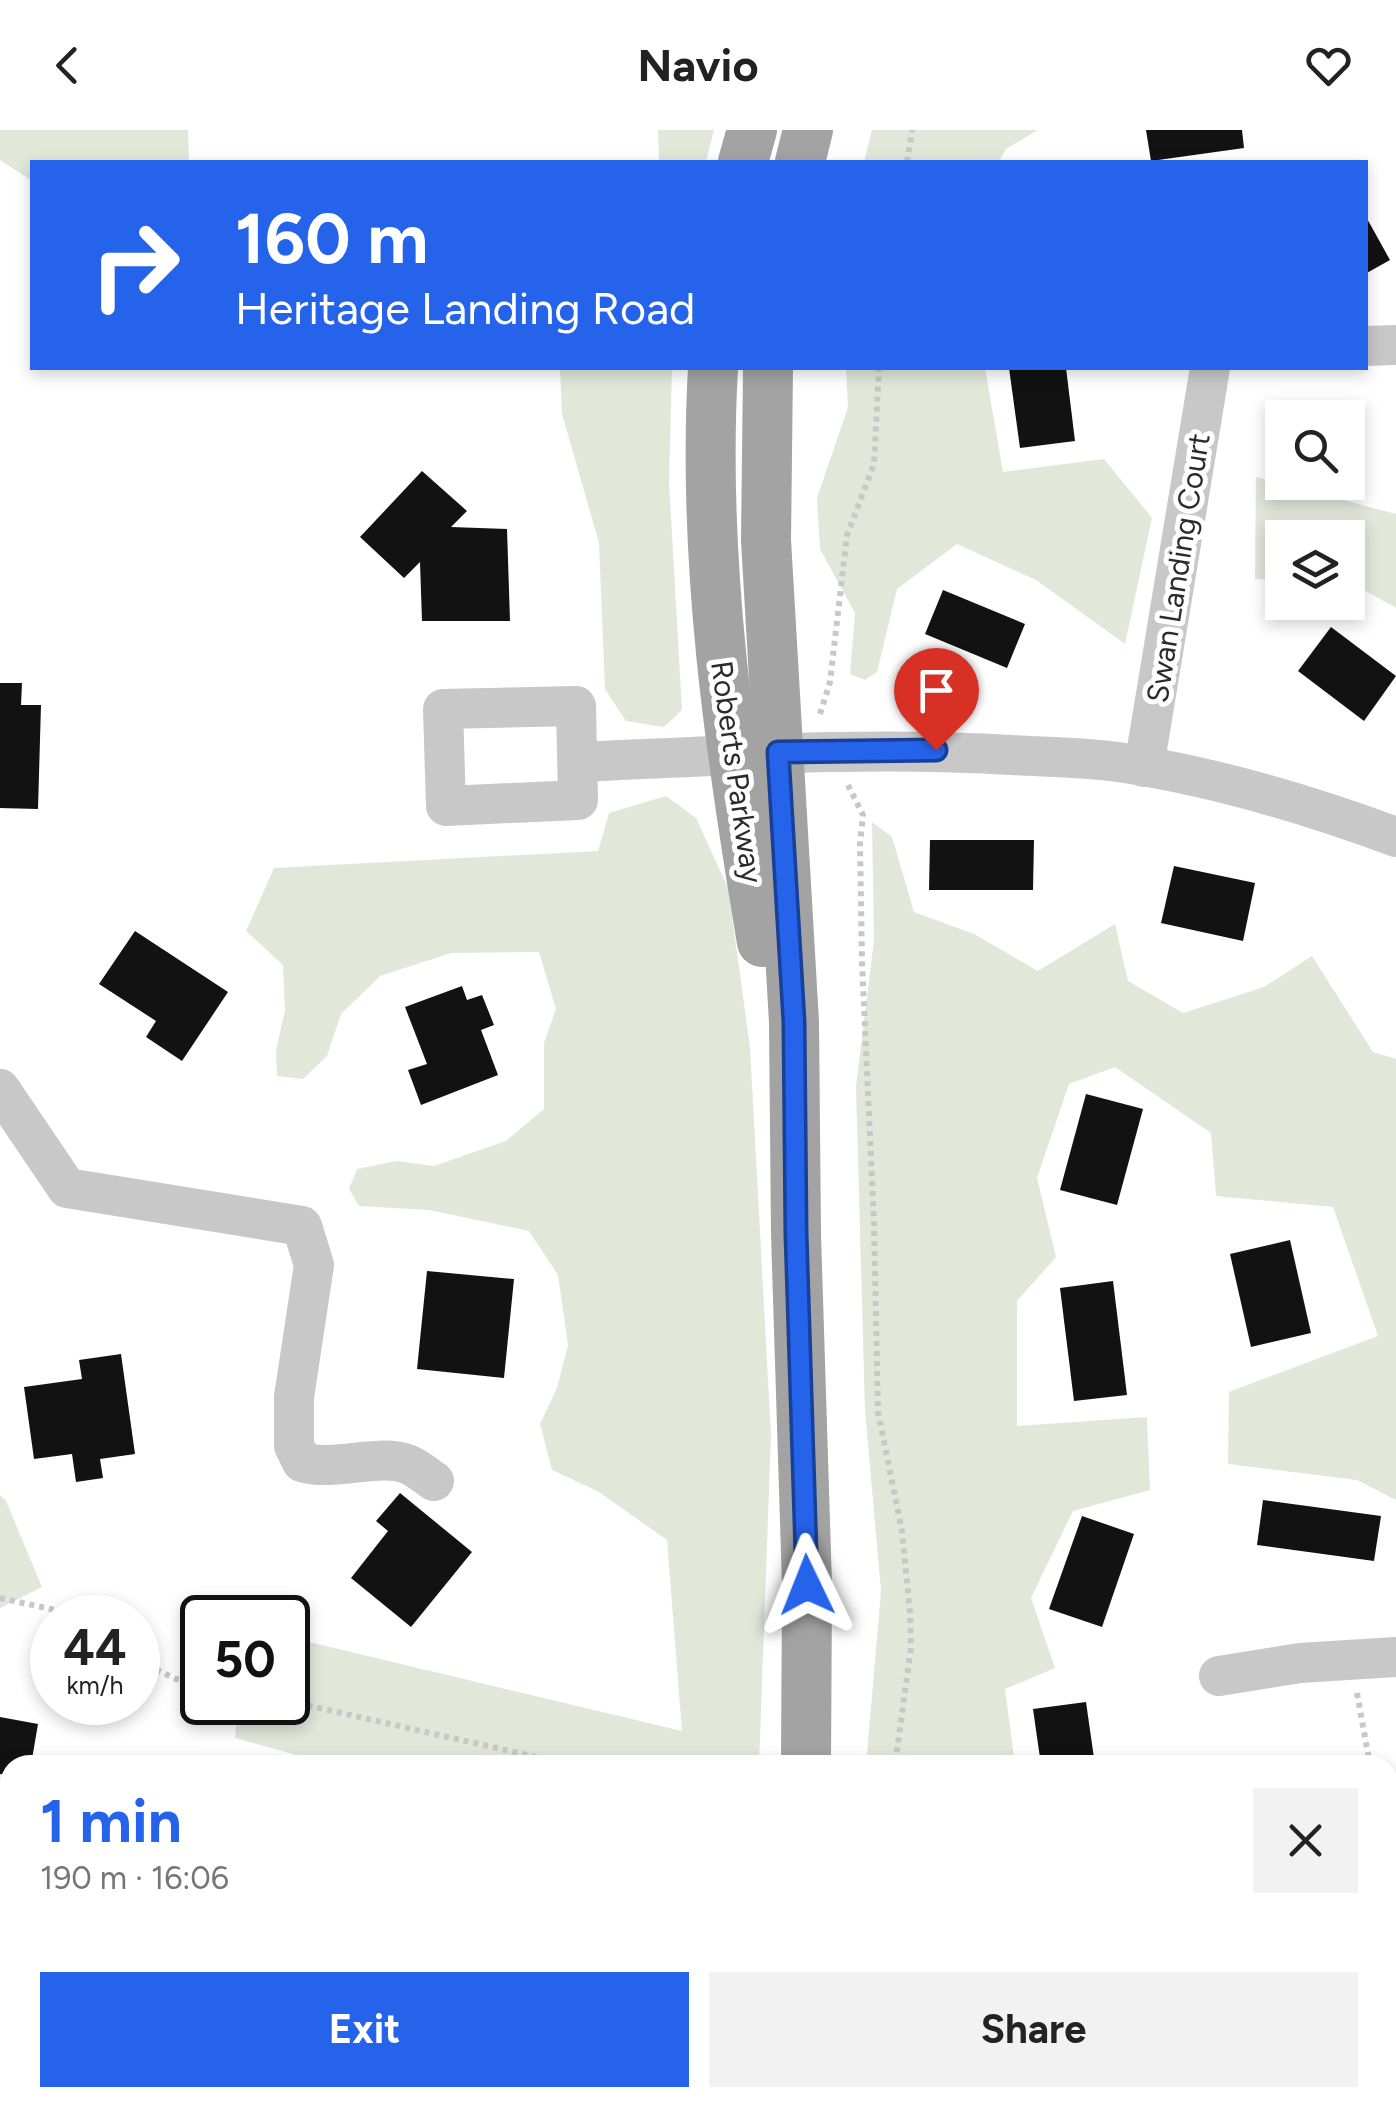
<!DOCTYPE html>
<meta charset="utf-8">
<style>
:root{--surface:#fff;--page:#f2f2f2;--text:#222;--muted:#767676;--accent:#2563eb}
body{margin:0;font-family:Figtree,sans-serif;background:var(--page);color:var(--text);height:100vh;display:flex;flex-direction:column;font-size:38px;white-space:nowrap}
*{box-sizing:border-box;margin:0}
p{font-size:32px;color:var(--muted)}
.icon{flex:none;width:55px;height:55px;fill:none;stroke:currentColor;stroke-width:2;stroke-linecap:round;stroke-linejoin:round}
.map{position:relative;flex:1;overflow:hidden}
.side{position:absolute;left:0px;top:1625px;width:1398px;height:352px;display:flex;flex-direction:column;background:var(--surface);border-radius:30px 30px 0 0;box-shadow:0 5px 15px #0003}
.side>*{flex:none}
.guide{position:absolute;left:30px;top:30px;width:1338px;height:210px;border-radius:0px;box-shadow:0 5px 15px #0003;background:#2563eb;color:#fff;overflow:hidden}
.fabs{position:absolute;left:1265px;top:270px;display:grid;gap:20px}
.fabs a{display:grid;place-items:center;width:100px;height:100px;border-radius:0px;background:var(--surface);box-shadow:0 5px 15px #0003;font-size:50px}
.speed{position:absolute;left:30px;top:1465px;display:flex;gap:20px;font-size:50px;font-weight:700;text-align:center}
.speed>*{display:grid;place-content:center;width:130px;height:130px;border-radius:50%;background:var(--surface);box-shadow:0 5px 15px #0003;line-height:1}
.speed small{font-size:25px;font-weight:400}
.speed .limit{border:5px solid #111;border-radius:15px;background:#fff;color:#111}
.pin{position:absolute;display:grid;place-items:center;width:85px;height:85px;color:#fff;margin:-102px -42px;border-radius:50% 50% 50% 0;rotate:-45deg;box-shadow:0 0 10px #0007}
.pin .icon{rotate:45deg}
.me{position:absolute;width:110px;margin:-55px;rotate:358deg;stroke-linejoin:round;filter:drop-shadow(0 0 8px #0008)}
.turn{display:flex;align-items:center;gap:35px;height:210px;padding:0 40px;font-size:45px}
.turn .icon{width:130px;height:130px;stroke-width:2.5}
.turn b{display:block;font-size:70px;line-height:85px}
.round{display:grid;place-items:center;flex:none;width:105px;height:105px;border-radius:0px;background:var(--page)}
.head{display:flex;align-items:center;justify-content:space-between;height:170px;padding:0 40px}
h1{font-size:60px;font-weight:700;line-height:75px;color:var(--accent)}
.action{display:flex;gap:20px;margin-top:auto;padding:20px 40px}
.action a{flex:1;height:115px;border-radius:0px;background:var(--accent);color:#fff;font-size:40px;font-weight:700;line-height:115px;text-align:center}
.action a+a{background:var(--page);color:var(--text)}
header{display:flex;justify-content:space-between;align-items:center;height:130px;padding:0 40px;background:var(--surface);font-size:45px;font-weight:700}
.map>svg:first-child{display:block}
.green{fill:#e1e8da}
.building{fill:#121212}
.lines{fill:none;stroke-linecap:round;stroke-linejoin:round}
.path{stroke:#c8c8c8;stroke-width:6;stroke-dasharray:5 5;stroke-linecap:butt}
.minor{stroke:#c8c8c8;stroke-width:40}
.major{stroke:#a3a3a3;stroke-width:50}
.route-casing{stroke:#184099;stroke-width:25}
.route{stroke:#2563eb;stroke-width:18}
.labels{text-anchor:middle;dominant-baseline:central;stroke-width:10;stroke-linejoin:round;paint-order:stroke}
.street-label{font-size:30px;fill:#2b2b2b;stroke:#fff}
</style>
<header><svg class="icon" aria-label="back" viewBox="0 0 24 24"><path d="M15 5l-7 7 7 7"/></svg>Navio<svg class="icon" aria-label="heart" viewBox="0 0 24 24"><path d="M12 20l-8-8c-3-5 5-10 8-4 3-6 11-1 8 4z"/></svg></header>
<div class="map">
<svg width="1396" height="1976" viewBox="0 0 1396 1976">
<rect width="100%" height="100%" fill="#fff"/>
<!-- green -->
<g class="green">
<polygon points="0,0 188,0 189,32 32,32 32,51 0,30"/>
<polygon points="658,0 714,0 706,32 659,32"/>
<polygon points="872,0 1038,0 1006,19 999,32 864,32"/>
<polygon points="560,238 672,238 669,352 682,580 664,597 626,591 605,559 599,413 562,284"/>
<polygon points="846,238 985,238 1003,342 1104,329 1152,388 1125,514 1036,450 957,414 897,459 877,542 865,550 850,544 855,483 820,419 817,368 848,277"/>
<polygon points="1256,347 1396,384 1396,478 1362,459 1348,457 1348,408 1282,408 1282,451 1255,449"/>
<polygon points="666,666 696,688 728,758 750,917 771,1305 759,1635 333,1635 235,1608 238,1573 288,1572 288,1507 682,1601 667,1410 599,1362 552,1340 540,1294 557,1258 568,1215 558,1145 529,1101 429,1080 359,1076 349,1059 357,1039 397,1031 434,1036 506,1011 544,979 544,913 556,879 539,822 451,823 380,846 341,884 327,926 303,949 277,946 276,921 285,880 283,835 246,801 274,738 598,721 609,683"/>
<polygon points="872,692 892,707 914,782 974,804 1038,841 1115,794 1128,851 1183,883 1264,857 1312,826 1373,922 1396,929 1396,1370 1357,1350 1228,1334 1229,1262 1378,1206 1333,1077 1216,1066 1211,1003 1115,937 1069,954 1037,1048 1056,1127 1017,1171 1017,1296 1147,1287 1150,1360 1073,1381 1031,1468 1055,1538 1005,1559 1015,1635 866,1635 881,1461 865,1280 856,957 874,810"/>
<polygon points="0,1365 6,1371 42,1457 0,1478"/>
<polygon points="1396,1739 1396,1976 887,1976 888,1968 1388,1968 1388,1743"/>
<polygon points="580,1968 759,1968 759,1976 581,1976"/>
</g>
<!-- building -->
<g class="building">
<polygon points="1146,0 1242,0 1244,18 1151,31"/>
<polygon points="1365,85 1390,130 1365,144"/>
<polygon points="1009,238 1066,238 1075,311 1020,318"/>
<polygon points="422,341 467,381 451,397 507,399 510,491 422,491 420,432 404,448 360,407"/>
<polygon points="943,460 1025,494 1007,538 925,504"/>
<polygon points="1331,497 1396,546 1364,591 1298,541"/>
<polygon points="0,553 22,553 21,575 41,575 38,679 0,678"/>
<polygon points="930,710 1034,710 1033,760 929,760"/>
<polygon points="1174,736 1255,753 1243,811 1161,793"/>
<polygon points="135,801 228,862 182,931 146,907 156,891 99,854"/>
<polygon points="462,856 467,870 482,865 494,895 481,900 498,945 421,975 408,940 427,934 405,877"/>
<polygon points="1086,964 1143,979 1117,1075 1060,1060"/>
<polygon points="1290,1110 1311,1203 1251,1217 1230,1124"/>
<polygon points="427,1141 514,1149 504,1248 417,1239"/>
<polygon points="1113,1151 1127,1265 1074,1271 1060,1158"/>
<polygon points="121,1224 135,1324 100,1329 103,1348 76,1352 72,1324 34,1329 24,1257 82,1249 79,1230"/>
<polygon points="400,1363 472,1422 411,1497 351,1448 388,1401 376,1391"/>
<polygon points="1263,1370 1381,1386 1374,1431 1257,1415"/>
<polygon points="1082,1386 1134,1404 1102,1497 1049,1479"/>
<polygon points="1086,1572 1095,1635 1041,1635 1033,1579"/>
<polygon points="0,1587 38,1594 31,1635 10,1635 10,1646 0,1644"/>
<polygon points="455,1968 510,1968 511,1976 456,1976"/>
</g>
<g class="lines">
<!-- path -->
<g class="path">
<polyline points="907,32 912,0"/>
<polyline points="820,584 830,552 847,405 874,334 879,238"/>
<polyline points="848,655 863,685 860,714 862,832 874,1093 878,1282 902,1401 910,1483 911,1517 895,1635"/>
<polyline points="0,1468 69,1483 74,1488"/>
<polyline points="138,1531 176,1549 202,1554"/>
<polyline points="1357,1563 1370,1635"/>
<polyline points="288,1571 532,1626 550,1635"/>
<polyline points="1388,1704 1396,1753"/>
<polyline points="1388,1858 1396,1859"/>
<polyline points="643,1968 645,1976"/>
<polyline points="875,1976 876,1968"/>
<polyline points="1208,1976 1209,1968"/>
</g>
<!-- minor -->
<g class="minor">
<polyline points="1365,216 1396,215"/>
<polygon points="576,576 578,670 446,676 443,579"/>
<path d="M579,632c145,-6 288,-16 433,-7 35,2 71,2 106,7 94,14 189,42 278,75"/>
<polyline points="1144,637 1210,238"/>
<path d="M0,959l67,99 235,38 12,39 -20,132v49l8,16c33,10 77,-9 105,2 9,3 19,12 27,17"/>
<polyline points="1219,1546 1300,1533 1396,1527"/>
<polyline points="0,1736 10,1834"/>
<polyline points="85,1976 177,1968"/>
</g>
<!-- major -->
<g class="major">
<polyline points="743,32 752,0"/>
<polyline points="800,32 808,0"/>
<path d="M713,238c-11,193 17,384 49,574"/>
<polyline points="768,238 766,410 794,892 796,1104 807,1455 806,1635"/>
<polyline points="798,1976 798,1968"/>
</g>
</g>
<g class="lines">
<!-- route casing -->
<g class="route-casing">
<polyline id="route" points="807,1455 796,1104 794,892 778,622 936,620"/>
</g>
<!-- route -->
<use href="#route" class="route"/>
</g>
<g class="labels">
<!-- street labels -->
<g class="street-label">
<text transform="translate(1178 438) rotate(-81)">Swan Landing Court</text>
<text transform="translate(737 642) rotate(82)">Roberts Parkway</text>
</g>
</g>
</svg>
<div class="fabs">
<a><svg class="icon" aria-label="search" viewBox="0 0 24 24"><circle cx="10" cy="10" r="6"/><path d="M15 15l6 6"/></svg></a>
<a><svg class="icon" aria-label="layers" viewBox="0 0 24 24"><path d="M12 4l9 5-9 5-9-5zM3 14l9 5 9-5"/></svg></a>
</div>
<div class="speed"><div>44<small>km/h</small></div><div class="limit">50</div></div>
<div class="pin" style="left:936px;top:620px;background:#d93025"><svg class="icon" aria-label="arrive" viewBox="0 0 24 24"><path d="M6 21V4h12l-3 4 3 4H6"/></svg></div>
<svg class="me" style="left:807px;top:1455px" viewBox="-20 -20 40 40"><path d="M0-17L14 15 0 8-14 15z" fill="#2563eb" stroke="#fff" stroke-width="4"/></svg>
<div class="guide">
<div class="turn"><svg class="icon" aria-label="right" viewBox="0 0 24 24"><path d="M7 20v-9h11M14 6l5 5-5 5"/></svg><div><b>160 m</b>Heritage Landing Road</div></div>
</div>
<section class="side">
<div class="head"><div><h1>1 min</h1><p>190 m · 16:06</p></div><a class="round"><svg class="icon" aria-label="close" viewBox="0 0 24 24"><path d="M6 6l12 12M18 6L6 18"/></svg></a></div>
<div class="action"><a>Exit</a><a>Share</a></div>
</section>
</div>
